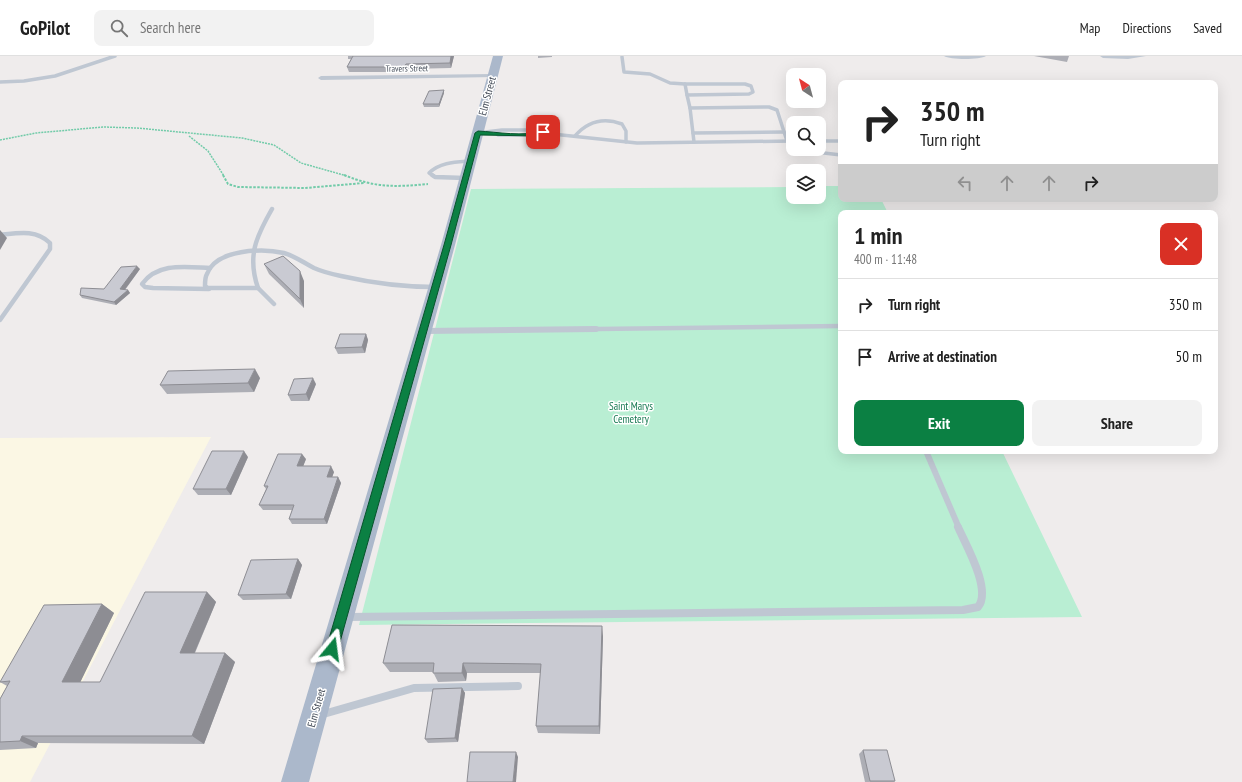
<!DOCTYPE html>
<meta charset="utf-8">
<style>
:root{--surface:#fff;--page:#f2f2f2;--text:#222;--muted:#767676;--line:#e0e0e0;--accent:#0b8043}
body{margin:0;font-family:"PT Sans Narrow",sans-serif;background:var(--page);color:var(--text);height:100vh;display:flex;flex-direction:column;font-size:15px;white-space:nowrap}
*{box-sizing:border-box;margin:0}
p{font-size:13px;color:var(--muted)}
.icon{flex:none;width:22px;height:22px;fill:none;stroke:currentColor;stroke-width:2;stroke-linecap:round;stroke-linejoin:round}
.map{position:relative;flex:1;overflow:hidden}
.side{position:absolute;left:838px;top:154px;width:380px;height:244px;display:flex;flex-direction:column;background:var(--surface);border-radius:8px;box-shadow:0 4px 16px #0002}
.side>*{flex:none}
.hud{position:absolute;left:838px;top:24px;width:380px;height:122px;border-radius:8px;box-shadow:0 4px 16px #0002;background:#fff;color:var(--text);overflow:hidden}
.needle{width:26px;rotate:324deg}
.fabs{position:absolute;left:786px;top:12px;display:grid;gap:8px}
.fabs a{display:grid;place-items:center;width:40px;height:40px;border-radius:8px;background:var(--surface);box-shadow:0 4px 16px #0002;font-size:20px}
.pin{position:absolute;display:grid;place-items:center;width:34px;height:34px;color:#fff;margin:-17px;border-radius:8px;box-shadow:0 2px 6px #0006}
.me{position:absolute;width:44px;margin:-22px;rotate:16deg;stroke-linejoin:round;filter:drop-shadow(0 0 3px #0008)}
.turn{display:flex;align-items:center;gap:14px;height:84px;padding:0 16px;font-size:18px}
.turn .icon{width:52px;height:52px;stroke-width:2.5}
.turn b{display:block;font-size:28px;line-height:34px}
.lanes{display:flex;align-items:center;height:38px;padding:0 16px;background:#0003;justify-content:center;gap:20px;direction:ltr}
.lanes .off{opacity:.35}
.round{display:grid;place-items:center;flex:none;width:42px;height:42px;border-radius:8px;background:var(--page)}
.overview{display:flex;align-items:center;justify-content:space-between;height:68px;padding:0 16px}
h1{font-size:24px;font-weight:800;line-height:30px}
.cta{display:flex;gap:8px;margin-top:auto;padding:8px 16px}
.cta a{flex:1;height:46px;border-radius:8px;background:var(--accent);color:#fff;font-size:16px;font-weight:800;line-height:46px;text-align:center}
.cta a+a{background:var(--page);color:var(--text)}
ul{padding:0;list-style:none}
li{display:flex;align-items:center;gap:12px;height:52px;padding:0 16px;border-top:1px solid var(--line)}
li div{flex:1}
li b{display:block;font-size:15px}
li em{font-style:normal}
header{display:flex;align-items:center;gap:24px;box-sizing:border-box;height:56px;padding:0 20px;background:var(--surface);border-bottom:1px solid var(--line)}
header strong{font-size:19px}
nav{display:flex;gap:22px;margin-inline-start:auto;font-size:14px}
.search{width:280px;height:36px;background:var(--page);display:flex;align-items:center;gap:10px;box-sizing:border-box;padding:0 14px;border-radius:8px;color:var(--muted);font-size:15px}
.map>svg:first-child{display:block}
.commercial{fill:#fbf7e4}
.green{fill:#b9eed3}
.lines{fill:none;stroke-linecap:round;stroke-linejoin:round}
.path-far1{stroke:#72cba9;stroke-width:1.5;stroke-dasharray:2 1;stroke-linecap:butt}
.path{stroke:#72cba9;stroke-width:2;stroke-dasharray:2.5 1.5;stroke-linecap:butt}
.service-far3{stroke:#bfc7d2;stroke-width:3.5}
.service-far2{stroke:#bfc7d2;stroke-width:4.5}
.service-far1{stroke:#bfc7d2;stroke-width:6}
.service{stroke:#bfc7d2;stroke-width:8}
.minor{fill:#bfc7d2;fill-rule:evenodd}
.primary{fill:#abb8cb;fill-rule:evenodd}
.wall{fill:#adaeb5}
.shaded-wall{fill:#8d8d93}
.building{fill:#c9cad2;stroke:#8d8d93}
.route{fill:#0b8043;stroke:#07532c}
.labels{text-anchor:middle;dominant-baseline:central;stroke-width:3;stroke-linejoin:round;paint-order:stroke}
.far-street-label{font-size:9px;fill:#454d59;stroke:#fff}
.street-label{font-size:11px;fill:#454d59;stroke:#fff}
.park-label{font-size:11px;fill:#177952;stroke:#fff}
</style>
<header>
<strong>GoPilot</strong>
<div class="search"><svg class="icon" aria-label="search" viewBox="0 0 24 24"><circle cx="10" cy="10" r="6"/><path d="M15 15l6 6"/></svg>Search here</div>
<nav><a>Map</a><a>Directions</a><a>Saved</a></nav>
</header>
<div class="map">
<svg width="1242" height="726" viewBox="0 0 1242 726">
<rect width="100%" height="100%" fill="#efecec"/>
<!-- commercial -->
<polygon class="commercial" points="211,381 30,726 0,726 0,382"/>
<!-- green -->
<polygon class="green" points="819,130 841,130 841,143 881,143 888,157 841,157 841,395 1002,395 1082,561 359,569 471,133 793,131 793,141 819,141"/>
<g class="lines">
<!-- path-far1 -->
<g class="path-far1">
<polyline points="189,80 208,95 224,120"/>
<polyline points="0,84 36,77 103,71 137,72 242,82 274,89 301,107 347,120"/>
</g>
<!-- path -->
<g class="path">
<polyline points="223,119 228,128 238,131 305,132 364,127"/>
<path d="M344,119c32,13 51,12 84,9"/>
</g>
<!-- service-far3 -->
<g class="service-far3">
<polyline points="622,1 624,16 650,18 670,27 685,28"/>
<polyline points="0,26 24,25 55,20 115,0"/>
<polygon points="685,28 745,28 751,30 753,36 749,38 687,39"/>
<polyline points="687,39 690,52"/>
<polyline points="496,76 498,79 537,79 543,77"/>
<polyline points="477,77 502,74 538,74 543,77 637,87 793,85"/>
<polyline points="693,77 784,76"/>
<path d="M575,80c13,-15 28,-19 47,-12l4,7v11"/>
<polyline points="819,85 824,97 841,99"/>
<polyline points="819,85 841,85"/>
<polyline points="694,86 690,52 769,51 777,54 787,85"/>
<path d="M434,120l-5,-3c11,-11 27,-11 41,-12"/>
</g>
<!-- service-far2 -->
<g class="service-far2">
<polyline points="432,119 435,121 465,122"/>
<path d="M0,179c18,-2 36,-6 50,8v6l-50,71"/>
<path d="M258,232c-11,-32 -2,-51 14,-79"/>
<path d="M209,233l-56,-1 -8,-1 -3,-3c16,-22 44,-17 68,-16"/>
<path d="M274,248l-16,-16h-50l-3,-2c0,-4 0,-9 2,-12 9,-25 56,-26 77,-21 11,3 20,10 30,15 9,4 18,6 27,8 31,7 62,11 94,11"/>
<polyline points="513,274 841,270"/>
</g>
<!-- service-far1 -->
<g class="service-far1">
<polyline points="425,275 596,273"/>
<polyline points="926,395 959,472"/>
</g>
<!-- service -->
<g class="service">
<path d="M347,561l616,-7 15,-3c14,-17 -12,-62 -20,-80"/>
<polyline points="320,659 414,632 518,630"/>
</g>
<!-- minor -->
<g class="minor">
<path d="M944,0h42c-6,4 -36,4 -42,0z"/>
<polygon points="1100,0 1146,0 1128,3 1103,2"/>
<polygon points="493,18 495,19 495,21 321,24 318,22 321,20"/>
</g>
<!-- primary -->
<polygon class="primary" points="493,0 503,0 455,189 309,726 281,726 441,189"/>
</g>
<!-- wall -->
<g class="wall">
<polygon points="348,0 454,0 451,12 407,13 405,16 349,16 347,11 351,3 348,3"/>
<polygon points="538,0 552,0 552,1 538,2"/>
<polygon points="1034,0 1069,0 1067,6"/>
<polygon points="444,34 444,37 439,51 424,51 423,48"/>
<polygon points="264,208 304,225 304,252 269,218"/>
<polygon points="140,213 125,234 128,234 130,237 116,249 82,242 80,239 104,233"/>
<polygon points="366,278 368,284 365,297 338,298 335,292"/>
<polygon points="260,322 254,336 167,338 160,329"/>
<polygon points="316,328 309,345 291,345 288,339"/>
<polygon points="248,401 231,439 198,439 193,433"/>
<polygon points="306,403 303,410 334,416 332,421 338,421 341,427 327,468 292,468 289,463 292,454 263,454 259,449 266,433 264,430"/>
<polygon points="298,503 302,509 291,543 243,544 238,539"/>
<polygon points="207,536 216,546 195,597 225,597 235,606 204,688 38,687 36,692 0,694 0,643 7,630 0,626 102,548 114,557 80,626 100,626"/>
<polygon points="603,580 600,678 538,677 536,670 541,617 467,617 466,625 438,626 433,616 390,616 383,607"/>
<polygon points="462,632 465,637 458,686 428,687 425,683"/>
<polygon points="863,694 895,725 894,726 865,726 859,698"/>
</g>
<!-- shaded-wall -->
<g class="shaded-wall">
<polygon points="451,0 454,0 451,12 450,7"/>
<polygon points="406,8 407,13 405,16 404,11"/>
<polygon points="444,34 444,37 439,51 439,48"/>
<polygon points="0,174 7,182 0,194"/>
<polygon points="137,210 140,213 123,236 120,233"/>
<polygon points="300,215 304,225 304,252 300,243"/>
<polygon points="128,234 130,237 116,249 114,246"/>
<polygon points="366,278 368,284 365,297 362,291"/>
<polygon points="255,313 260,322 254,336 248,327"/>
<polygon points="313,322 316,328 309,345 306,338"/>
<polygon points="244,395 248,401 231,439 226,433"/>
<polygon points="302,398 306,403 301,416 297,410"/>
<polygon points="331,410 334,416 330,427 327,421"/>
<polygon points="338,421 341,427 327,468 324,463"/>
<polygon points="298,503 302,509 291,543 286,538"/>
<polygon points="207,536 216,546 191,605 180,597"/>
<polygon points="102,548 114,557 76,635 62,626"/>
<polygon points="602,570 603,580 600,678 599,670"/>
<polygon points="225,597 235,606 204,688 192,680"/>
<polygon points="463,607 467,617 466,625 462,617"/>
<polygon points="462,632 465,637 458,686 455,682"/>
<polygon points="22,680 38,687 36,692 20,685"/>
<polygon points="516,696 518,701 516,726 513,726"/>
</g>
<!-- building -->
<g class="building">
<polygon points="353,0 451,0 450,7 406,8 404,11 347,11"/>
<polygon points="444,34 439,48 423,48 429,35"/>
<polygon points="283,200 300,215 300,243 264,208"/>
<polygon points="137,210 120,233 128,234 114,246 80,239 81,232 104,233 121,211"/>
<polygon points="340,278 366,278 362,291 335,292"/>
<polygon points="255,313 248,327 160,329 168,315"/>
<polygon points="313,322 306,338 288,339 294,323"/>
<polygon points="212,395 244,395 226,433 193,433"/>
<polygon points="278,398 302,398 297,410 331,410 327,421 338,421 324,463 289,463 294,449 259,449 268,430 264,430"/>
<polygon points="298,503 286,538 238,539 251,504"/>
<polygon points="145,536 207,536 180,597 225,597 192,680 22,680 20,685 0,686 0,643 10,625 0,626 44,549 102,548 62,626 100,626"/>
<polygon points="392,569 602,570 599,670 536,670 541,608 463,607 462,617 433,617 434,607 383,607"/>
<polygon points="462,632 455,682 425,683 433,633"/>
<polygon points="863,694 887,694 895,725 870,725"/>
<polygon points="470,696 516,696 513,726 467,726"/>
</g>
<!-- route -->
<path class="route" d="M478,75c20,1 45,6 65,0l3,1 -9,4 -57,-1 -29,110 -113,404 -2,4 -4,2 -4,-2 -2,-4 118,-404 31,-112z"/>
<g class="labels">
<!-- far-street labels -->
<g class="far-street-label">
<text transform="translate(407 12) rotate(-1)">Travers Street</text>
</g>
<!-- street labels -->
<g class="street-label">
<text transform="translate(487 40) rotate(-75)">Elm Street</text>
<text transform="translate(316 652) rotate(-74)">Elm Street</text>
</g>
<!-- park labels -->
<g class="park-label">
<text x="631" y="350">Saint Marys<tspan x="631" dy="13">Cemetery</tspan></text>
</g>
</g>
</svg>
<div class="fabs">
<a><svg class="needle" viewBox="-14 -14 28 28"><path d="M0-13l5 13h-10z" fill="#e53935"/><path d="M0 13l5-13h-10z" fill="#767676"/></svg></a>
<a><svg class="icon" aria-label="search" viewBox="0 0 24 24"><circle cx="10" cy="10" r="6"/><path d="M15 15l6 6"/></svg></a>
<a><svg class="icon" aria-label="layers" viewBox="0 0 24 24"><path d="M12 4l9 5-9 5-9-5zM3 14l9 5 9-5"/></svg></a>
</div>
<div class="pin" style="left:543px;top:76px;background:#d93025"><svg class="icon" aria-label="arrive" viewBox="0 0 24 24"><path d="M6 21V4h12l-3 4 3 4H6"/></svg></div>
<svg class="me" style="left:332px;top:593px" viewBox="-20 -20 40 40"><path d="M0-17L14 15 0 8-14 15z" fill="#0b8043" stroke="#fff" stroke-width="4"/></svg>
<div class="hud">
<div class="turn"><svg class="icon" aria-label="right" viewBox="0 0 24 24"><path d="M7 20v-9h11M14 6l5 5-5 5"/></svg><div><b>350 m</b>Turn right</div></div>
<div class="lanes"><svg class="icon off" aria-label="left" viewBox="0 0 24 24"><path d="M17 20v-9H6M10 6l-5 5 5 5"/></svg><svg class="icon off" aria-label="ahead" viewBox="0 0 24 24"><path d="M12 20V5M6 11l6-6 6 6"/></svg><svg class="icon off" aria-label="ahead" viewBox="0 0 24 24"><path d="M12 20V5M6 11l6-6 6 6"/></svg><svg class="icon" aria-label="right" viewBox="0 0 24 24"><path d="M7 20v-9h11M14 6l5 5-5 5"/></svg></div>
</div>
<section class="side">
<div class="overview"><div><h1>1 min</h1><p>400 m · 11:48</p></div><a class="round" style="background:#d93025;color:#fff"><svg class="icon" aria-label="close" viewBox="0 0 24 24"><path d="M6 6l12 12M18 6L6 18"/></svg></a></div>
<ul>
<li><svg class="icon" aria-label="right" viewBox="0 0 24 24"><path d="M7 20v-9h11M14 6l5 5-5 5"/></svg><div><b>Turn right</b></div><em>350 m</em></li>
<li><svg class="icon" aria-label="arrive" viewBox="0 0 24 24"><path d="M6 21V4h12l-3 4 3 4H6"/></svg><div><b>Arrive at destination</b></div><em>50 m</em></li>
</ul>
<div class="cta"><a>Exit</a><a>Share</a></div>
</section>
</div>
